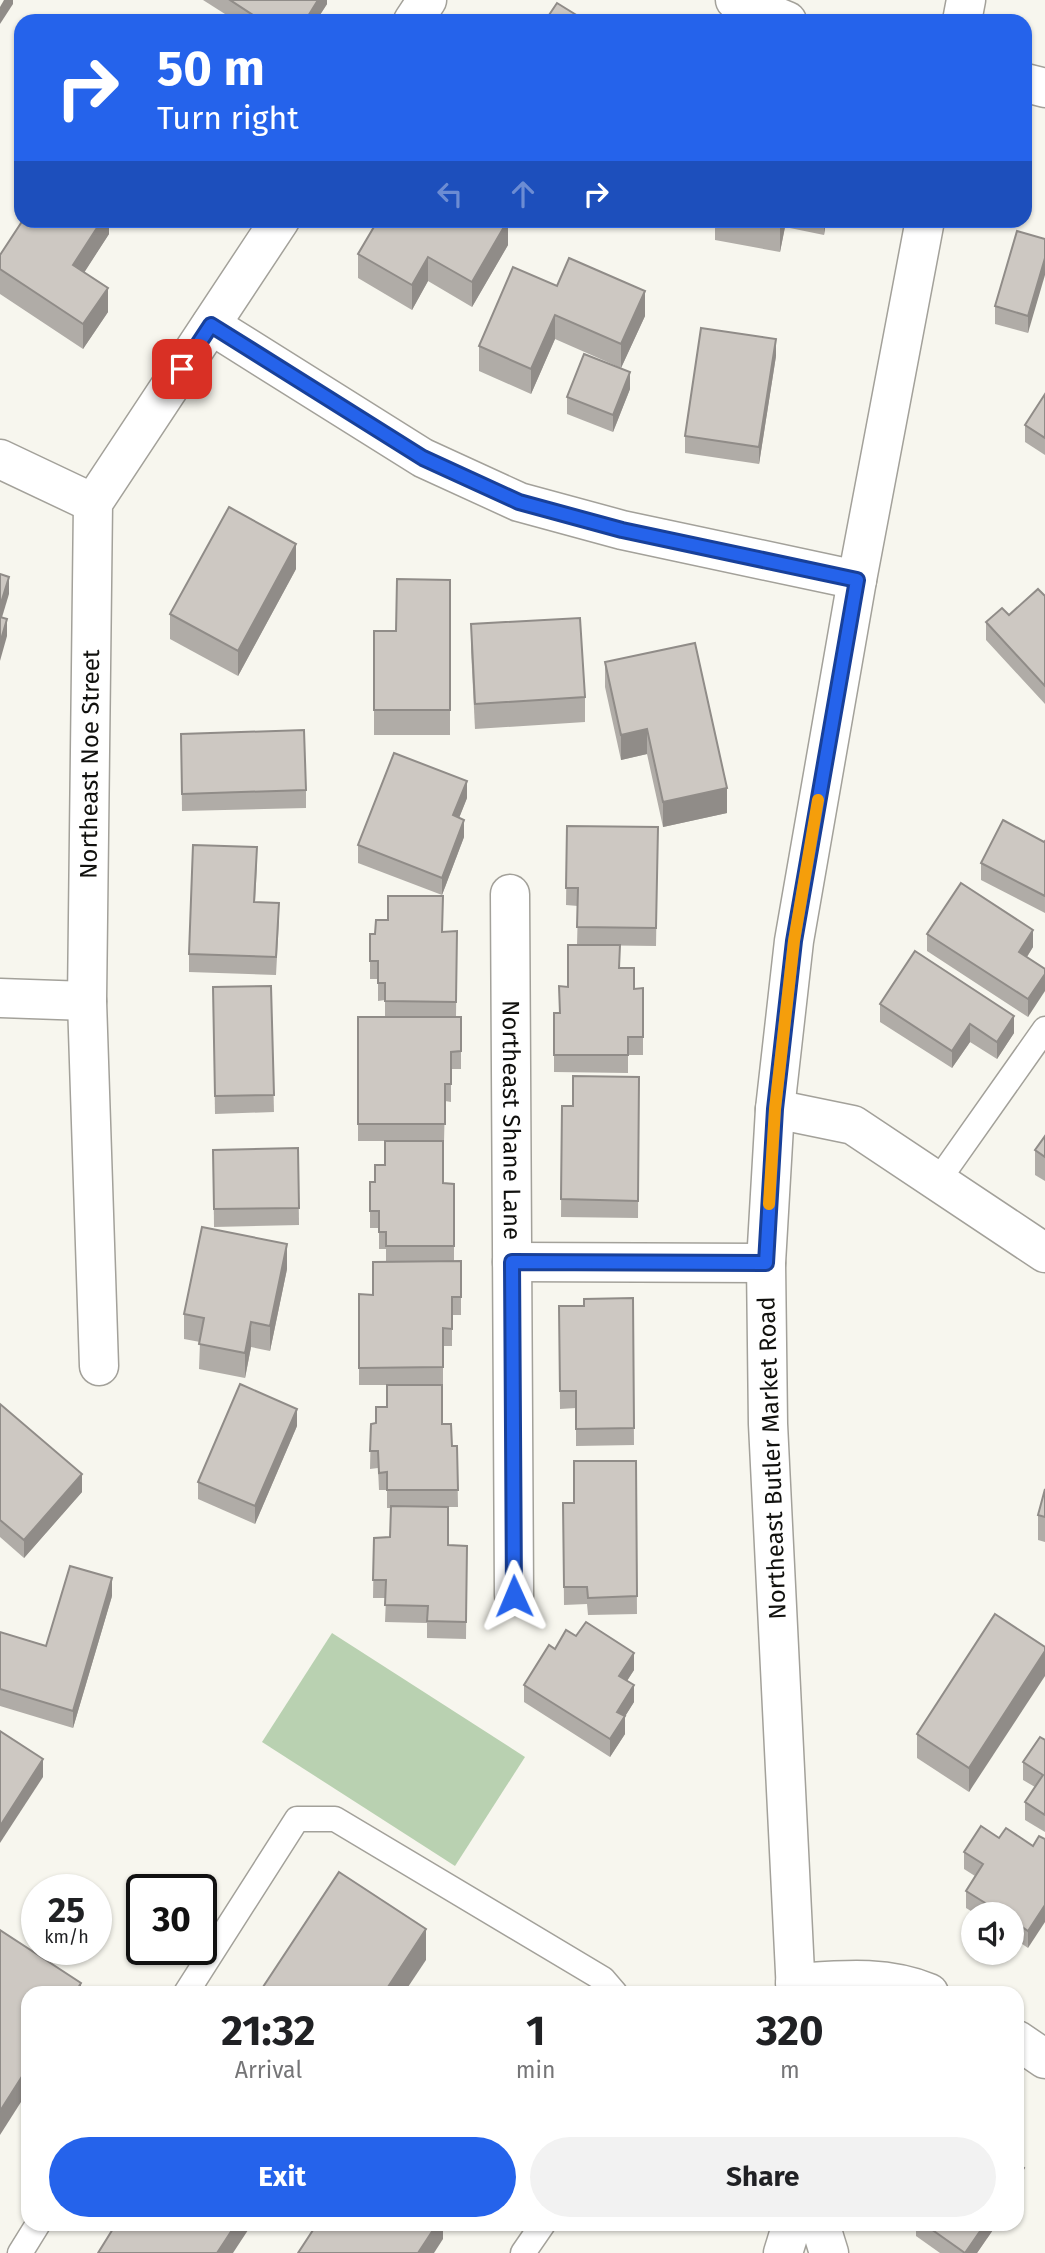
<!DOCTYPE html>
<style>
:root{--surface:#fff;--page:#f2f2f2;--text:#202124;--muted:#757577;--accent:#2563eb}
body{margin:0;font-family:"Fira Sans",sans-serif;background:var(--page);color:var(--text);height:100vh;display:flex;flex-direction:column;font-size:26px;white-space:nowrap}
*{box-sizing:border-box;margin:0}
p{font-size:23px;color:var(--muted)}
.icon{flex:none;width:38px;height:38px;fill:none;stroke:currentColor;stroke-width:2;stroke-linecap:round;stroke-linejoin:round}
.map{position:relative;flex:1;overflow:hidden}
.panel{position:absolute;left:21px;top:1986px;width:1003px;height:245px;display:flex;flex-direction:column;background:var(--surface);border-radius:21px;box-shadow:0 2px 5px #0004}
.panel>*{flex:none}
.banner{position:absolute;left:14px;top:14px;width:1018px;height:214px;border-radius:21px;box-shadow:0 2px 5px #0004;background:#2563eb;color:#fff;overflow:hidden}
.controls{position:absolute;left:961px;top:1902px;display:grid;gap:14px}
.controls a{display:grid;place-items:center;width:63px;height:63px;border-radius:50%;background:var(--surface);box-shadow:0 2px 5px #0004;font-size:35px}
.speed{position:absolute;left:21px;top:1874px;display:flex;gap:14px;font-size:35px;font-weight:700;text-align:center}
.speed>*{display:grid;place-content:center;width:91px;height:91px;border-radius:50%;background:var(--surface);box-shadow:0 2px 5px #0004;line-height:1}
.speed small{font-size:18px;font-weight:400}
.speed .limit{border:4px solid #111;border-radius:10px;background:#fff;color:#111}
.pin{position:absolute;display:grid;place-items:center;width:60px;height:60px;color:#fff;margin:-30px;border-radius:14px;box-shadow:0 4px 10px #0006}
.me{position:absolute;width:77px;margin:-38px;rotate:359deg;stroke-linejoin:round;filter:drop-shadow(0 0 5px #0008)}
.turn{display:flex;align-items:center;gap:24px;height:147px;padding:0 28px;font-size:32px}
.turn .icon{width:91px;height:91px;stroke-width:2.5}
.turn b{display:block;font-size:49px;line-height:60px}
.lanes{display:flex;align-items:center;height:66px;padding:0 28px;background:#0003;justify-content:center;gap:35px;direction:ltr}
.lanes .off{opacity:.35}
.eta{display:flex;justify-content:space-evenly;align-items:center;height:119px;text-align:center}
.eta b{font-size:42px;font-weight:700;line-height:49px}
.primary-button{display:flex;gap:14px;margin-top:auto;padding:14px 28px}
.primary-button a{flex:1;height:80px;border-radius:42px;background:var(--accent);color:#fff;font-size:28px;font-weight:700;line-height:80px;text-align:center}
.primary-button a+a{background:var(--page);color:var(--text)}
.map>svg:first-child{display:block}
.green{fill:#b9d1b1}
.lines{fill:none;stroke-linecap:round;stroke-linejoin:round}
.service-casing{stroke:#a3a19a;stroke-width:27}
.minor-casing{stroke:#a3a19a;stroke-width:41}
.secondary-casing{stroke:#a3a19a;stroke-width:41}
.service{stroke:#fff;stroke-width:24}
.minor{stroke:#fff;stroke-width:38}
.secondary{stroke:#fff;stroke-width:38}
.wall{fill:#b0aca7}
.shaded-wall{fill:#908c88}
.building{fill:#cdc8c2;stroke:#908c88;stroke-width:2}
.route-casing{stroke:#184099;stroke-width:18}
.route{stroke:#2563eb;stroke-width:12}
.slow{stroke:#f59e0b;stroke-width:12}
.labels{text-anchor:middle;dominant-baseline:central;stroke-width:5;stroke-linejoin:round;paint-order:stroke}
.street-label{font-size:24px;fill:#11110e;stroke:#fff}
</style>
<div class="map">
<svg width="1045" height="2253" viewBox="0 0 1045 2253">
<rect width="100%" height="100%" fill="#f7f6ee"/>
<!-- green -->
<polygon class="green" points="332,1633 525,1757 455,1866 262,1742"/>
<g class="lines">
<!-- service casing -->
<g class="service-casing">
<g id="service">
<polyline points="937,1182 1045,1029"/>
<polyline points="186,1993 297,1819 335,1819 603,1979 615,1993"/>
<polyline points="20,2253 38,2224"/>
<polyline points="523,2253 543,2224"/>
</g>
</g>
<!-- minor casing -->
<g class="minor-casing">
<g id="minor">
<polyline points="735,0 787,21"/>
<polyline points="413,21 427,0"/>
<polyline points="1026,83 1045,88"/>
<polyline points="211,325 423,458 519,502 622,530 857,580"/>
<polyline points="0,459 93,503"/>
<path id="s1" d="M510,894l4,702"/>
<polyline points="0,998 87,1001"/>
<polyline points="775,1109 853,1125 1045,1253"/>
<polyline points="512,1262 766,1263"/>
<path id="s2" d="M99,1366l-12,-365 6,-498 187,-283"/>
<path d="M795,1983c46,-3 90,-8 134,10"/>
<polyline points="1017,2040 1045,2059"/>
</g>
</g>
<!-- secondary casing -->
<g class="secondary-casing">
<g id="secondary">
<polyline points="962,21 966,0"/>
<polyline points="796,1993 768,1424 766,1263 775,1109 794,941 857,580 925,220"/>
<polyline points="820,2224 829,2253"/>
<polyline points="783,2253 792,2224"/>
</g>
</g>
<!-- service -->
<use href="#service" class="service"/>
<!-- minor -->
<use href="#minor" class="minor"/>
<!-- secondary -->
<use href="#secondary" class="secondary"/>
</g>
<!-- wall -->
<g class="wall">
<polygon points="203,0 327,0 327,4 316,21 236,21"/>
<polygon points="109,220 109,234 84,272 108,312 83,349 0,294 0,255"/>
<polygon points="662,220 686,220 685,226"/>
<polygon points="715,220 826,220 824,235 785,227 780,252 715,240"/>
<polygon points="1045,239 1028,333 995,324 995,306"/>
<polygon points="508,245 472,307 428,281 412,310 358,278 358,254"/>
<polygon points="557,286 645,316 621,368 555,339 531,394 479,371 479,346"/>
<polygon points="776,356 759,464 685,453 685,436"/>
<polygon points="630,389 613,432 567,414 567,397"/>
<polygon points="1045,394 1045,455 1025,442 1025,425"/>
<polygon points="296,569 238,676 170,639 170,614"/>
<polygon points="450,580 450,735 374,735 374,631 396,631"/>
<polygon points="1045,596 1045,704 986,640 986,622 1009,615"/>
<polygon points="471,624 585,697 585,722 475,729 471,649"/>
<polygon points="605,662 727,813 663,827 647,754 621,760 605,687"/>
<polygon points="181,734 306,790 306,808 182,811"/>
<polygon points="467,798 459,818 464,837 442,895 358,863 358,845"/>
<polygon points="567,826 658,827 656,946 577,945 578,906 566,905"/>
<polygon points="1045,841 1045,913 981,880 981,863 1044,842"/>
<polygon points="257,865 255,902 279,920 276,975 189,972 189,954"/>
<polygon points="388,920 442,932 457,931 456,1017 461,1017 461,1069 451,1069 451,1102 445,1101 443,1183 454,1184 454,1261 461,1261 461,1315 452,1315 452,1346 443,1346 443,1385 359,1385 359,1294 373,1295 386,1262 386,1249 379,1249 379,1228 370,1228 370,1200 375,1182 385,1165 385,1141 358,1141 358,1017 385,1017 385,1000 378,1001 378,979 370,979 370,934 375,934"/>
<polygon points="927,934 1033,947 1027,957 1045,969 1028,1017 927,951"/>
<polygon points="619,968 634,989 643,988 643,1055 628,1055 628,1073 554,1072 554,1013 560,1013 568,987"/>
<polygon points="271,986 274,1112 215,1114 213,987"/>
<polygon points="880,1004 1014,1033 997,1059 970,1042 952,1068 880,1022"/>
<polygon points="639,1077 638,1218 561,1217 562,1106 573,1106"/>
<polygon points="1045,1136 1045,1181 1035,1175 1035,1150"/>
<polygon points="298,1148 299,1225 214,1227 213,1150"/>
<polygon points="287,1269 270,1351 251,1347 245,1378 199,1369 200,1342 184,1339 184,1314"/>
<polygon points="633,1298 634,1445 576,1446 576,1408 560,1409 559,1306 584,1306"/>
<polygon points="0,1404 82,1492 24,1558 0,1537"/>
<polygon points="387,1407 442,1424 452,1446 457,1446 458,1507 448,1507 448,1545 467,1546 466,1639 427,1638 427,1623 385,1622 386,1598 373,1598 374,1538 390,1537 391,1508 387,1508 387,1490 379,1490 378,1468 370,1469 371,1424 376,1423"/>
<polygon points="297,1426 255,1524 198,1499 198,1482"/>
<polygon points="636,1461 637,1614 588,1615 587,1604 564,1605 563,1503 574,1503"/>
<polygon points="1045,1489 1045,1542 1038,1540 1038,1515"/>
<polygon points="112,1596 73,1728 0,1706 0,1632 46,1646"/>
<polygon points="1045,1647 969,1792 917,1758 917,1734"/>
<polygon points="555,1649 634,1670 627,1681 634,1702 625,1716 625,1734 610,1757 524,1702 524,1685"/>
<polygon points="1045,1740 1045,1832 1025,1820 1025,1802 1035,1787 1023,1780 1023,1762"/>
<polygon points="999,1838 1033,1846 1028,1948 1012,1937 1012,1914 976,1914 966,1908 966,1891 975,1876 964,1869 964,1852"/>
<polygon points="916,2224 997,2224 977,2253 940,2253 916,2236"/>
</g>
<!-- shaded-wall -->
<g class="shaded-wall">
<polygon points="4,0 13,0 13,4 0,24 0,7"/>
<polygon points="318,0 327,0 327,4 316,21 305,21"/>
<polygon points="102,220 109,220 109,234 73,290 73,265"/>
<polygon points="508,220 508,245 472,307 472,282"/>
<polygon points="782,220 785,220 785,227 780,252 780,227"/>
<polygon points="824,220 826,220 824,235"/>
<polygon points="428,257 428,281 412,310 412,285"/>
<polygon points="1045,258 1045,275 1028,333 1028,316"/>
<polygon points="108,288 108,312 83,349 83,324"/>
<polygon points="645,291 645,316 621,368 621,344"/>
<polygon points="555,315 555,339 531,394 531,369"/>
<polygon points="776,339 776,356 759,464 759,447"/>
<polygon points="630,372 630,389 613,432 613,415"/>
<polygon points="296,544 296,569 238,676 238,651"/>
<polygon points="9,577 9,594 0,624 0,606"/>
<polygon points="7,619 7,636 0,661 0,643"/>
<polygon points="647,729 647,754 621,760 621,735"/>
<polygon points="467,781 467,798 453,833 453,815"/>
<polygon points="727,788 727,813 663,827 663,802"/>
<polygon points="464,820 464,837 442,895 442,878"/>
<polygon points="1033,930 1033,947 1019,969 1019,952"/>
<polygon points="1045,974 1045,991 1028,1017 1028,999"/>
<polygon points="1014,1016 1014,1033 997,1059 997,1042"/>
<polygon points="970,1024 970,1042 952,1068 952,1051"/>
<polygon points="287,1244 287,1269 270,1351 270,1326"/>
<polygon points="251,1322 251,1347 245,1378 245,1353"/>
<polygon points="297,1409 297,1426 255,1524 255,1506"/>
<polygon points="82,1474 82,1492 24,1558 24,1540"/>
<polygon points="112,1578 112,1596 73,1728 73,1711"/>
<polygon points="1045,1651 1045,1676 969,1792 969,1768"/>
<polygon points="634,1653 634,1670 619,1693 619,1676"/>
<polygon points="634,1685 634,1702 621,1723 625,1716 625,1734 610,1757 610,1739 617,1712"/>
<polygon points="43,1759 43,1777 0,1843 0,1826"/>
<polygon points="1045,1905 1045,1922 1028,1948 1028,1931"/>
<polygon points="426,1929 426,1960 404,1993 384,1993"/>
<polygon points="81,1983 81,1993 75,1993"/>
<polygon points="28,2067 28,2091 0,2135 0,2111"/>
<polygon points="1024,2168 1024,2185 1017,2196 1017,2178"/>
<polygon points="236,2224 252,2224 233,2253 217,2253"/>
<polygon points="437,2224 443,2224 443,2239 434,2253 418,2253"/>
<polygon points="985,2224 997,2224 977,2253 965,2253"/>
</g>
<!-- building -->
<g class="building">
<polygon points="230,0 318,0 305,21 262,21"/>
<polygon points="557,3 586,21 545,21"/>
<polygon points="23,220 102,220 73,265 108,288 83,324 0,269 0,255"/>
<polygon points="378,220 508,220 472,282 428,257 412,285 358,254"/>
<polygon points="745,220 782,220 780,227"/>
<polygon points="1017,231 1045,239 1045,258 1028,316 995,306"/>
<polygon points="569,258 645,291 621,344 555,315 531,369 479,346 513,267 557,286"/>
<polygon points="701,328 776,339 759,447 685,436"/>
<polygon points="584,354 630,372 613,415 567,397"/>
<polygon points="1045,394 1045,438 1025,425"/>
<polygon points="229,507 296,544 238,651 170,614"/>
<polygon points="0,574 9,577 0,606"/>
<polygon points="397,579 450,580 450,710 374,710 374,631 396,631"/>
<polygon points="1038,589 1045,596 1045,686 986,622 1002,608 1009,615"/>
<polygon points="0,617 7,619 0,643"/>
<polygon points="580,618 585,697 475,704 471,624"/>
<polygon points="695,643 727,788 663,802 647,729 621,735 605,662"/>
<polygon points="304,730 306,790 182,794 181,734"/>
<polygon points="394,753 467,781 453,815 464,820 442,878 358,845"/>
<polygon points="1003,820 1044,842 1045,841 1045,896 981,863"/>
<polygon points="567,826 658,827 656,928 577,927 578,888 566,888"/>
<polygon points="193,845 257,847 254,902 279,903 276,957 189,954"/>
<polygon points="961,883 1033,930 1019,952 1045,969 1045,974 1028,999 927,934"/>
<polygon points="388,896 443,896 442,932 457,931 456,1002 385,1001 385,983 378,983 378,961 370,961 370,934 375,934 376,920 388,920"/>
<polygon points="568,945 620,945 619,968 634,968 634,989 643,988 643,1037 628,1037 628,1055 554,1055 554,1013 560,1013 559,986 568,987"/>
<polygon points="915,951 1014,1016 997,1042 970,1024 952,1051 880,1004"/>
<polygon points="271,986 274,1095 215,1096 213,987"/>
<polygon points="358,1017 461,1017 461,1051 451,1052 451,1084 445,1084 445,1124 358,1124"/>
<polygon points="573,1076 639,1077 638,1201 561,1199 562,1106 573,1106"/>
<polygon points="1045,1136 1045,1157 1035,1150"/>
<polygon points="385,1141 443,1141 443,1183 454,1184 454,1246 386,1246 386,1232 379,1232 379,1211 370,1211 370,1182 375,1182 375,1165 385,1165"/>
<polygon points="298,1148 299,1208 214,1209 213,1150"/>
<polygon points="202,1227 287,1244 270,1326 251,1322 245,1353 199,1344 204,1318 184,1314"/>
<polygon points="461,1261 461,1297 452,1297 452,1329 443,1328 443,1367 359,1368 359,1294 373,1295 373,1262"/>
<polygon points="633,1298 634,1428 576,1429 576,1391 560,1391 559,1306 584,1306 584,1299"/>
<polygon points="240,1384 297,1409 255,1506 198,1482"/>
<polygon points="387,1385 442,1385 442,1424 451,1424 452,1446 457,1446 458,1490 387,1490 387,1472 379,1473 378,1451 370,1451 371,1424 376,1423 376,1407 387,1407"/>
<polygon points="0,1404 82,1474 24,1540 0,1520"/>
<polygon points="574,1461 636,1461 637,1596 588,1598 587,1587 564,1587 563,1503 574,1503"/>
<polygon points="1045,1489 1045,1517 1038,1515"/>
<polygon points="391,1506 448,1507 448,1545 467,1546 466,1622 427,1621 428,1606 385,1605 386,1580 373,1580 374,1538 390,1537"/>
<polygon points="70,1566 112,1578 73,1711 0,1689 0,1632 46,1646"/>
<polygon points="995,1614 1045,1647 1045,1651 969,1768 917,1734"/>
<polygon points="586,1622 634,1653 619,1676 634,1685 617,1712 625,1716 610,1739 524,1685 549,1645 555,1649 566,1630 576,1636"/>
<polygon points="0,1731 43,1759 0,1826"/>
<polygon points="1040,1737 1045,1740 1045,1815 1025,1802 1043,1775 1023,1762"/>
<polygon points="981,1826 999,1838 1006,1828 1033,1846 1039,1836 1045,1839 1045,1905 1028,1931 1012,1920 1012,1914 1003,1914 966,1891 983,1864 964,1852"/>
<polygon points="339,1872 426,1929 384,1993 259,1993"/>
<polygon points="0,1930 81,1983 75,1993 28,1993 28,2067 0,2111"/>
<polygon points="1017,2162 1024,2168 1017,2178"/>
<polygon points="116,2224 236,2224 217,2253 98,2253"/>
<polygon points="317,2224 437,2224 418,2253 298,2253"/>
<polygon points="924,2224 985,2224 965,2253"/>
</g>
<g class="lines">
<!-- route casing -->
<g class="route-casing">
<polyline id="route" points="182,369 211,325 423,458 519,502 622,530 857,580 794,941 775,1109 766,1263 512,1262 514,1596"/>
</g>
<!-- route -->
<use href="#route" class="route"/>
<!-- slow -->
<polyline class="slow" points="769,1204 775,1109 794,941 818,800"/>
</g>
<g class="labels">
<!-- street labels -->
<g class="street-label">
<text stroke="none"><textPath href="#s2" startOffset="602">Northeast Noe Street</textPath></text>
<text stroke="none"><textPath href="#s1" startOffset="226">Northeast Shane Lane</textPath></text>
<text transform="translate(772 1458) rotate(-92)">Northeast Butler Market Road</text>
</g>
</g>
</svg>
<div class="controls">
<a><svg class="icon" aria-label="sound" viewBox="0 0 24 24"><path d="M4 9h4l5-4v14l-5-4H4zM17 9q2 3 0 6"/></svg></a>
</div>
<div class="speed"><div>25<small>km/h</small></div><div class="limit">30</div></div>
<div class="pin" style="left:182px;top:369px;background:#d93025"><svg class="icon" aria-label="arrive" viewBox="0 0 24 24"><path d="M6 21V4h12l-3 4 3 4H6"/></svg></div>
<svg class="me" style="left:514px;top:1596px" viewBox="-20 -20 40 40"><path d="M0-17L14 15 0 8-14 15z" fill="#2563eb" stroke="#fff" stroke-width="4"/></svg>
<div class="banner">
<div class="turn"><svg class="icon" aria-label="right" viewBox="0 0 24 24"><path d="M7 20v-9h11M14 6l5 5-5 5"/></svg><div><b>50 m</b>Turn right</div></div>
<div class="lanes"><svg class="icon off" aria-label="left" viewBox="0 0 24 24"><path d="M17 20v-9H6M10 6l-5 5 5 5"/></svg><svg class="icon off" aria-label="ahead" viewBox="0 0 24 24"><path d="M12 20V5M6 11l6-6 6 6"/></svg><svg class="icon" aria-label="right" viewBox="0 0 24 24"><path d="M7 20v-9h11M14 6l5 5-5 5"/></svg></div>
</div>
<section class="panel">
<div class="eta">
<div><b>21:32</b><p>Arrival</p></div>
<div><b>1</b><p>min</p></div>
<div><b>320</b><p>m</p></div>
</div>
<div class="primary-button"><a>Exit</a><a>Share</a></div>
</section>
</div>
